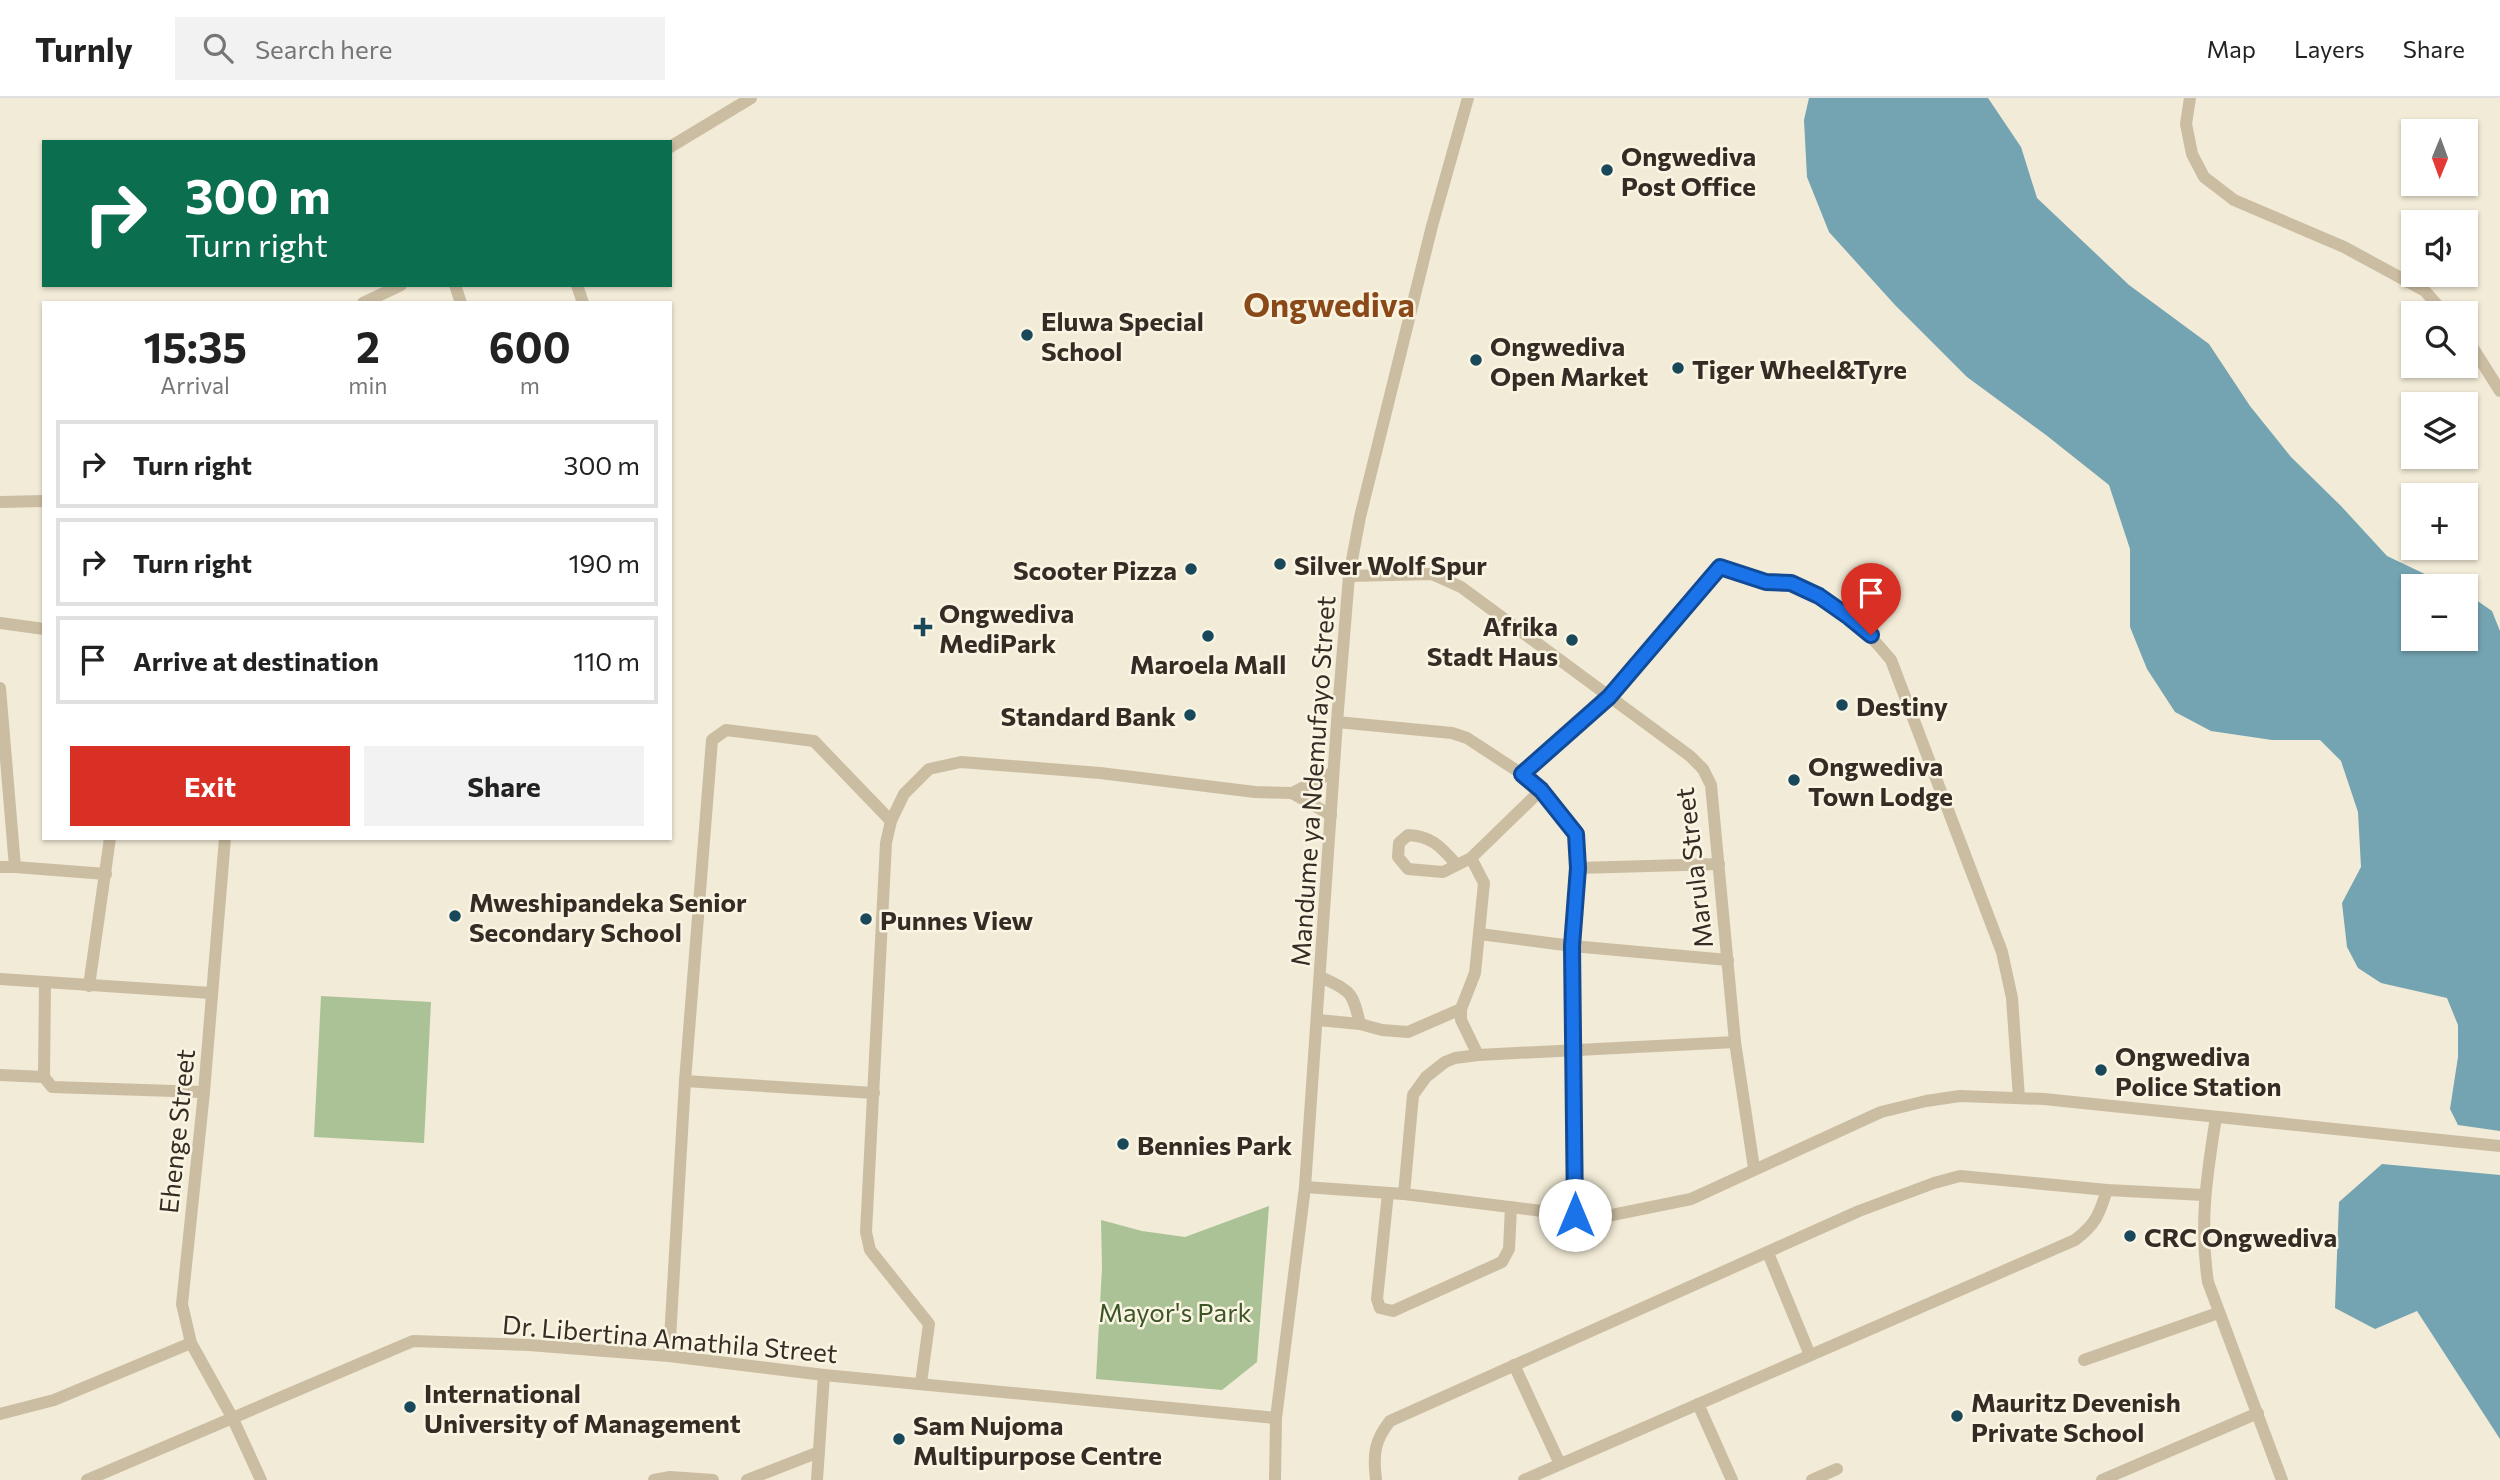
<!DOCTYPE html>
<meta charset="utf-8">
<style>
:root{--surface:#fff;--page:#f2f2f2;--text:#222;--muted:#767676;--line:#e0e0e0;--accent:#d93025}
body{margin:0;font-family:Commissioner,sans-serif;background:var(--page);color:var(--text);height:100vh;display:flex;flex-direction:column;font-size:26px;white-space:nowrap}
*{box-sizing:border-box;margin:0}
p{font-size:23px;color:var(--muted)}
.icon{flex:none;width:38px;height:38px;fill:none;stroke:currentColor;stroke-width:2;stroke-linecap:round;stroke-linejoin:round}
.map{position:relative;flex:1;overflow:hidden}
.details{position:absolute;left:42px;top:203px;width:630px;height:539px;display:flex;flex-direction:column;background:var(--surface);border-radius:0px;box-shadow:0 2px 5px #0004}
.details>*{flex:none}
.hud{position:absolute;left:42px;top:42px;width:630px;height:147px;border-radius:0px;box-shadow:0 2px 5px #0004;background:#0b6e4f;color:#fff;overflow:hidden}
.needle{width:46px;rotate:181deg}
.tools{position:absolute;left:2401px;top:21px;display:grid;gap:14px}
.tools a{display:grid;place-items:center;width:77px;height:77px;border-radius:0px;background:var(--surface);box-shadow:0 2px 5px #0004;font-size:35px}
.pin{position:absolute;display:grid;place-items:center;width:60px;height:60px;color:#fff;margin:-72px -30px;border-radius:50% 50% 50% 0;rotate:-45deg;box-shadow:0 0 7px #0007}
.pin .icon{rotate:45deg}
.me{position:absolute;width:77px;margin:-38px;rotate:0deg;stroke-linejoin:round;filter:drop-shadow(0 0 5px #0008)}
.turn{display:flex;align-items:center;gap:24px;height:147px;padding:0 28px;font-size:32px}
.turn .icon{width:91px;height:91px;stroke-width:2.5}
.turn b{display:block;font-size:49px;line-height:60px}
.eta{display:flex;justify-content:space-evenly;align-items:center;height:119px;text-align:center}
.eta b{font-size:42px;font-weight:700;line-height:49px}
.cta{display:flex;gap:14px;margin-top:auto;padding:14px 28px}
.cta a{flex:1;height:80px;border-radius:0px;background:var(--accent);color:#fff;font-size:28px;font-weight:700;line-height:80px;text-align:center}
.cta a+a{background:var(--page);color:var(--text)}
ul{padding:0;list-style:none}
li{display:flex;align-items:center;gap:21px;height:88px;margin:0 14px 10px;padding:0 14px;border:4px solid var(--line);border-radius:0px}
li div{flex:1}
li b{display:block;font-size:26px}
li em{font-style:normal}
header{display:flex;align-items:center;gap:42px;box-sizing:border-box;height:98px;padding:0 35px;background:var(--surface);border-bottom:2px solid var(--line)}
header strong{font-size:33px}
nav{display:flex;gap:38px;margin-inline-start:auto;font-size:24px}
.search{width:490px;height:63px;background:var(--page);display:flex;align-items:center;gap:18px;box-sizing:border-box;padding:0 24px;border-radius:0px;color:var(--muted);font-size:26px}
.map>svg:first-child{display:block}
.green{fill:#abc296}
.water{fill:#74a3b1}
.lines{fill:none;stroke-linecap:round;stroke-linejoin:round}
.minor{stroke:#cbbda2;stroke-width:12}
.route-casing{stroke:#114b97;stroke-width:18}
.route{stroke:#1a73e8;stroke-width:12}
.poi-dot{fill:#184859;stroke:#faf4e3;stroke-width:2.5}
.labels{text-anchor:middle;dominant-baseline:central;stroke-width:5;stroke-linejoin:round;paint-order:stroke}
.poi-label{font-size:26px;font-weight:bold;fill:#352d25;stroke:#faf4e3;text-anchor:start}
.street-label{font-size:26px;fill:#352d25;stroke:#faf4e3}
.park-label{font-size:26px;fill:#3c5527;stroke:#faf4e3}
.district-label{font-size:33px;font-weight:bold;fill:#894919;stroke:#faf4e3}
</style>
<header>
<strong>Turnly</strong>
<div class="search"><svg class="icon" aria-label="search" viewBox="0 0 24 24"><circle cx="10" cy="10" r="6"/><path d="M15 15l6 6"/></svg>Search here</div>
<nav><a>Map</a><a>Layers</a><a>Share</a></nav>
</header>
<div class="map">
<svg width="2500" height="1382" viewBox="0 0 2500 1382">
<rect width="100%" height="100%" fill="#f2ebd7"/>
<!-- green -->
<g class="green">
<polygon points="321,898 431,904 424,1045 314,1039"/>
<polygon points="1269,1108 1257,1264 1222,1292 1096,1281 1102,1170 1101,1122 1142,1133 1185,1139"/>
</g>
<!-- water -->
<g class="water">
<polygon points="1809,0 1988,0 2021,49 2037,100 2129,187 2209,246 2250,308 2291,359 2341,408 2387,458 2450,488 2413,488 2413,541 2466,541 2466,495 2492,513 2500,533 2500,1033 2458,1027 2450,1011 2458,959 2458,927 2447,900 2381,885 2358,870 2347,849 2342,805 2361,769 2358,714 2341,663 2320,642 2272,642 2211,633 2175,614 2147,571 2130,529 2130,451 2109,387 2046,337 1967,279 1895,207 1829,134 1807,79 1804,22"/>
<polygon points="2382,1066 2500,1077 2500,1341 2417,1213 2375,1231 2335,1210 2339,1104"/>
</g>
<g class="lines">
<!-- minor -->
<g class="minor">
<polyline points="2190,0 2186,26 2192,56 2204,79 2234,102 2344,149 2425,193 2444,215"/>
<polyline points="670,49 751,0"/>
<polyline points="455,187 461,205"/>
<polyline points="577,187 583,205"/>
<polyline points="363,205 401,187"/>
<polyline points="2466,239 2500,293"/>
<polyline points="0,404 44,403"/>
<polyline points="1349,478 1432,476 1461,489 1690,658 1703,671 1711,687 1735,944 1754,1070"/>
<polyline points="0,525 44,531"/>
<polyline points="0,590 15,769 106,776"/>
<polyline points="1337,624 1452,635 1467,640 1522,676 1541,692 1576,736 1578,770 1572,848 1575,1117"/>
<path d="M1522,676l87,-77 111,-130c15,5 31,12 46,15 9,1 19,-1 27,2 40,14 72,44 98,76l111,292 10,46 7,100"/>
<polyline points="1292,695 1333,674"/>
<polyline points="225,740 204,994 182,1206 191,1245 232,1319 261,1382"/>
<polyline points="1471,760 1484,785 1475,875 1461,911 1461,922 1478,957"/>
<path d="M1457,767c-16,-18 -25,-29 -49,-30l-9,8 -1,14 10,12 35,3 28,-14 70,-68"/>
<polyline points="0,769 15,769"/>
<polyline points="1578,770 1719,766"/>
<polyline points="1480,836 1572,848 1728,862"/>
<path d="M1321,879c30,15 31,13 39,47"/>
<polyline points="0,881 211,895"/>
<polyline points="89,888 110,740"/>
<polyline points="1318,922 1360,926 1382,932 1408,934 1461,911"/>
<polyline points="0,977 44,979 52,989 204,994"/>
<polyline points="44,979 45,885"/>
<polyline points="685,983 874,995"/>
<path d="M2216,1019c-9,57 -17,107 -8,165l74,198"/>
<polyline points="1305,1089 1404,1096 1575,1117 1612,1117 1691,1101 1881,1014 1926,1003 1960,998 2044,1001 2500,1048"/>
<polyline points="1388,1095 1377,1201 1380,1210 1393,1213 1502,1164 1509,1151 1511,1109"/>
<polyline points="1404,1096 1413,997 1426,979 1445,964 1455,960 1478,957 1735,944"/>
<polyline points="1768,1155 1810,1257"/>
<polyline points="669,1258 685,983 712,642 726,632 814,643 891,723"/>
<polyline points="2084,1262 2218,1215"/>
<polyline points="1514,1267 1560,1366"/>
<polyline points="921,1285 929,1226 870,1152 866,1134 886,745 891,723 904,696 929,671 961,664 1100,675 1255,694 1292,695 1331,717"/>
<polyline points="1698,1306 1732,1382"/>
<polyline points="0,1316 54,1302 191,1245"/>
<polyline points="87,1382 413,1243 529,1247 669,1258 824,1277 1276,1320"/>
<polyline points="654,1382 670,1379 713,1382"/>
<polyline points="747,1382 819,1354"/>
<polyline points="817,1382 824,1277"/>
<polyline points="1275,1382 1276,1320 1305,1089 1337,624 1349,478 1360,419 1432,128 1468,0"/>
<path d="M1376,1382c-3,-25 -2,-39 14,-59l469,-210 75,-28 26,-7 147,14 97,5"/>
<path d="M1524,1382l551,-240c21,-16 24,-25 32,-50"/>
<polyline points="1812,1382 1837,1371"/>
<polyline points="2102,1382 2258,1315"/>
</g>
</g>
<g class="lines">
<!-- route casing -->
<g class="route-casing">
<polyline id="route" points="1575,1117 1572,848 1578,770 1576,736 1541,692 1522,676 1609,599 1720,469 1766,484 1791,485 1819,498 1849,519 1871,537"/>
</g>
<!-- route -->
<use href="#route" class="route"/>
</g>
<!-- markers -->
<g class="poi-dot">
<circle cx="1607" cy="72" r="7"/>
<circle cx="1027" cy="237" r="7"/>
<circle cx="1476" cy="262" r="7"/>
<circle cx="1678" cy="270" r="7"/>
<circle cx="1280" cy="466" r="7"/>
<circle cx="1191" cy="471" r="7"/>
<path d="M919.5 518.5h7v7h7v7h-7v7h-7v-7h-7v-7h7z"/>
<circle cx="1208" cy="538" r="7"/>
<circle cx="1572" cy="542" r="7"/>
<circle cx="1842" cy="607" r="7"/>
<circle cx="1190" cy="617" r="7"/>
<circle cx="1794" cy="682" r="7"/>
<circle cx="455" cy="818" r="7"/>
<circle cx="866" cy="821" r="7"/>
<circle cx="2101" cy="972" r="7"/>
<circle cx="1123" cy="1046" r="7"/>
<circle cx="2130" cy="1138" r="7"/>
<circle cx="410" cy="1309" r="7"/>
<circle cx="1957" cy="1318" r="7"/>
<circle cx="899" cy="1341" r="7"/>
</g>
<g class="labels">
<!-- poi labels -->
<g class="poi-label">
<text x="1621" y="57">Ongwediva<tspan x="1621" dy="30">Post Office</tspan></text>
<text x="1041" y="222">Eluwa Special<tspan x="1041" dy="30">School</tspan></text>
<text x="1490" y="247">Ongwediva<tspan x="1490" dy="30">Open Market</tspan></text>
<text x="1692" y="270">Tiger Wheel&amp;Tyre</text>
<text x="1294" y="466">Silver Wolf Spur</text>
<text x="1177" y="471" text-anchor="end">Scooter Pizza</text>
<text x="939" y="514">Ongwediva<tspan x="939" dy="30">MediPark</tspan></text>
<text x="1558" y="527" text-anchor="end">Afrika<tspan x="1558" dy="30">Stadt Haus</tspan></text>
<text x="1208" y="565" text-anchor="middle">Maroela Mall</text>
<text x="1856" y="607">Destiny</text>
<text x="1176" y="617" text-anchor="end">Standard Bank</text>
<text x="1808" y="667">Ongwediva<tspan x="1808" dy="30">Town Lodge</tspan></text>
<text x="469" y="803">Mweshipandeka Senior<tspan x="469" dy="30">Secondary School</tspan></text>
<text x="880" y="821">Punnes View</text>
<text x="2115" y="957">Ongwediva<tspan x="2115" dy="30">Police Station</tspan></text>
<text x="1137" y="1046">Bennies Park</text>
<text x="2144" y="1138">CRC Ongwediva</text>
<text x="424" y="1294">International<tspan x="424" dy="30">University of Management</tspan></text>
<text x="1971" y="1303">Mauritz Devenish<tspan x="1971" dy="30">Private School</tspan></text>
<text x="913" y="1326">Sam Nujoma<tspan x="913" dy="30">Multipurpose Centre</tspan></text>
</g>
<!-- street labels -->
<g class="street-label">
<text transform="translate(1312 683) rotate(-86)">Mandume ya Ndemufayo Street</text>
<text transform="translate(1693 770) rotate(-97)">Marula Street</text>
<text transform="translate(176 1033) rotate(-84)">Ehenge Street</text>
<text transform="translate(670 1240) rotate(5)">Dr. Libertina Amathila Street</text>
</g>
<!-- park labels -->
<g class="park-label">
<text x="1175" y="1213">Mayor's Park</text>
</g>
<!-- district labels -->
<g class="district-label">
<text x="1329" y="205">Ongwediva</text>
</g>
</g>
</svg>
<div class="tools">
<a><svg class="needle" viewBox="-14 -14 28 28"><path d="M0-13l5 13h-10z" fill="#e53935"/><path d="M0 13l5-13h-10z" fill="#767676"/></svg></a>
<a><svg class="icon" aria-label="sound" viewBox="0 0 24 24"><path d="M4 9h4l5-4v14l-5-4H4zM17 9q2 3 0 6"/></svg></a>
<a><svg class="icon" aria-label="search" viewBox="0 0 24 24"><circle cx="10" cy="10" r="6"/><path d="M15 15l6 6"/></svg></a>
<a><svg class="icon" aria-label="layers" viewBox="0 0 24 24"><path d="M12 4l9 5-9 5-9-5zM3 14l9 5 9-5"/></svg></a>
<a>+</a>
<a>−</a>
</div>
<div class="pin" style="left:1871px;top:537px;background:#d93025"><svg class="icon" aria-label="arrive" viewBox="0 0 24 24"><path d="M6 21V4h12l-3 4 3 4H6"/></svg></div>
<svg class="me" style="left:1575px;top:1117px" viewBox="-20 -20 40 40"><circle r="19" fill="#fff"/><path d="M0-13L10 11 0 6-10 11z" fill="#1a73e8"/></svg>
<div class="hud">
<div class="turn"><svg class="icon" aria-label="right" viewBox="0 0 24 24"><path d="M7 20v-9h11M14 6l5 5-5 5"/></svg><div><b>300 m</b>Turn right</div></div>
</div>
<section class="details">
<div class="eta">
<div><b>15:35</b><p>Arrival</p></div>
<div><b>2</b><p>min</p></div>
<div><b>600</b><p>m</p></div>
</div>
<ul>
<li><svg class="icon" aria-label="right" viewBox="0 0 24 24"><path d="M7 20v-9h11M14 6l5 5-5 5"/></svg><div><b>Turn right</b></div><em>300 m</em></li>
<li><svg class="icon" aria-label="right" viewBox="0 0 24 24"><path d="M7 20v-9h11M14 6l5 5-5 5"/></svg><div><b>Turn right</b></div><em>190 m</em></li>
<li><svg class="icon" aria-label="arrive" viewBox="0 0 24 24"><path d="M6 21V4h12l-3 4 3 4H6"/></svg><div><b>Arrive at destination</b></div><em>110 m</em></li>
</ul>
<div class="cta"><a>Exit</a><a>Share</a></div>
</section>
</div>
